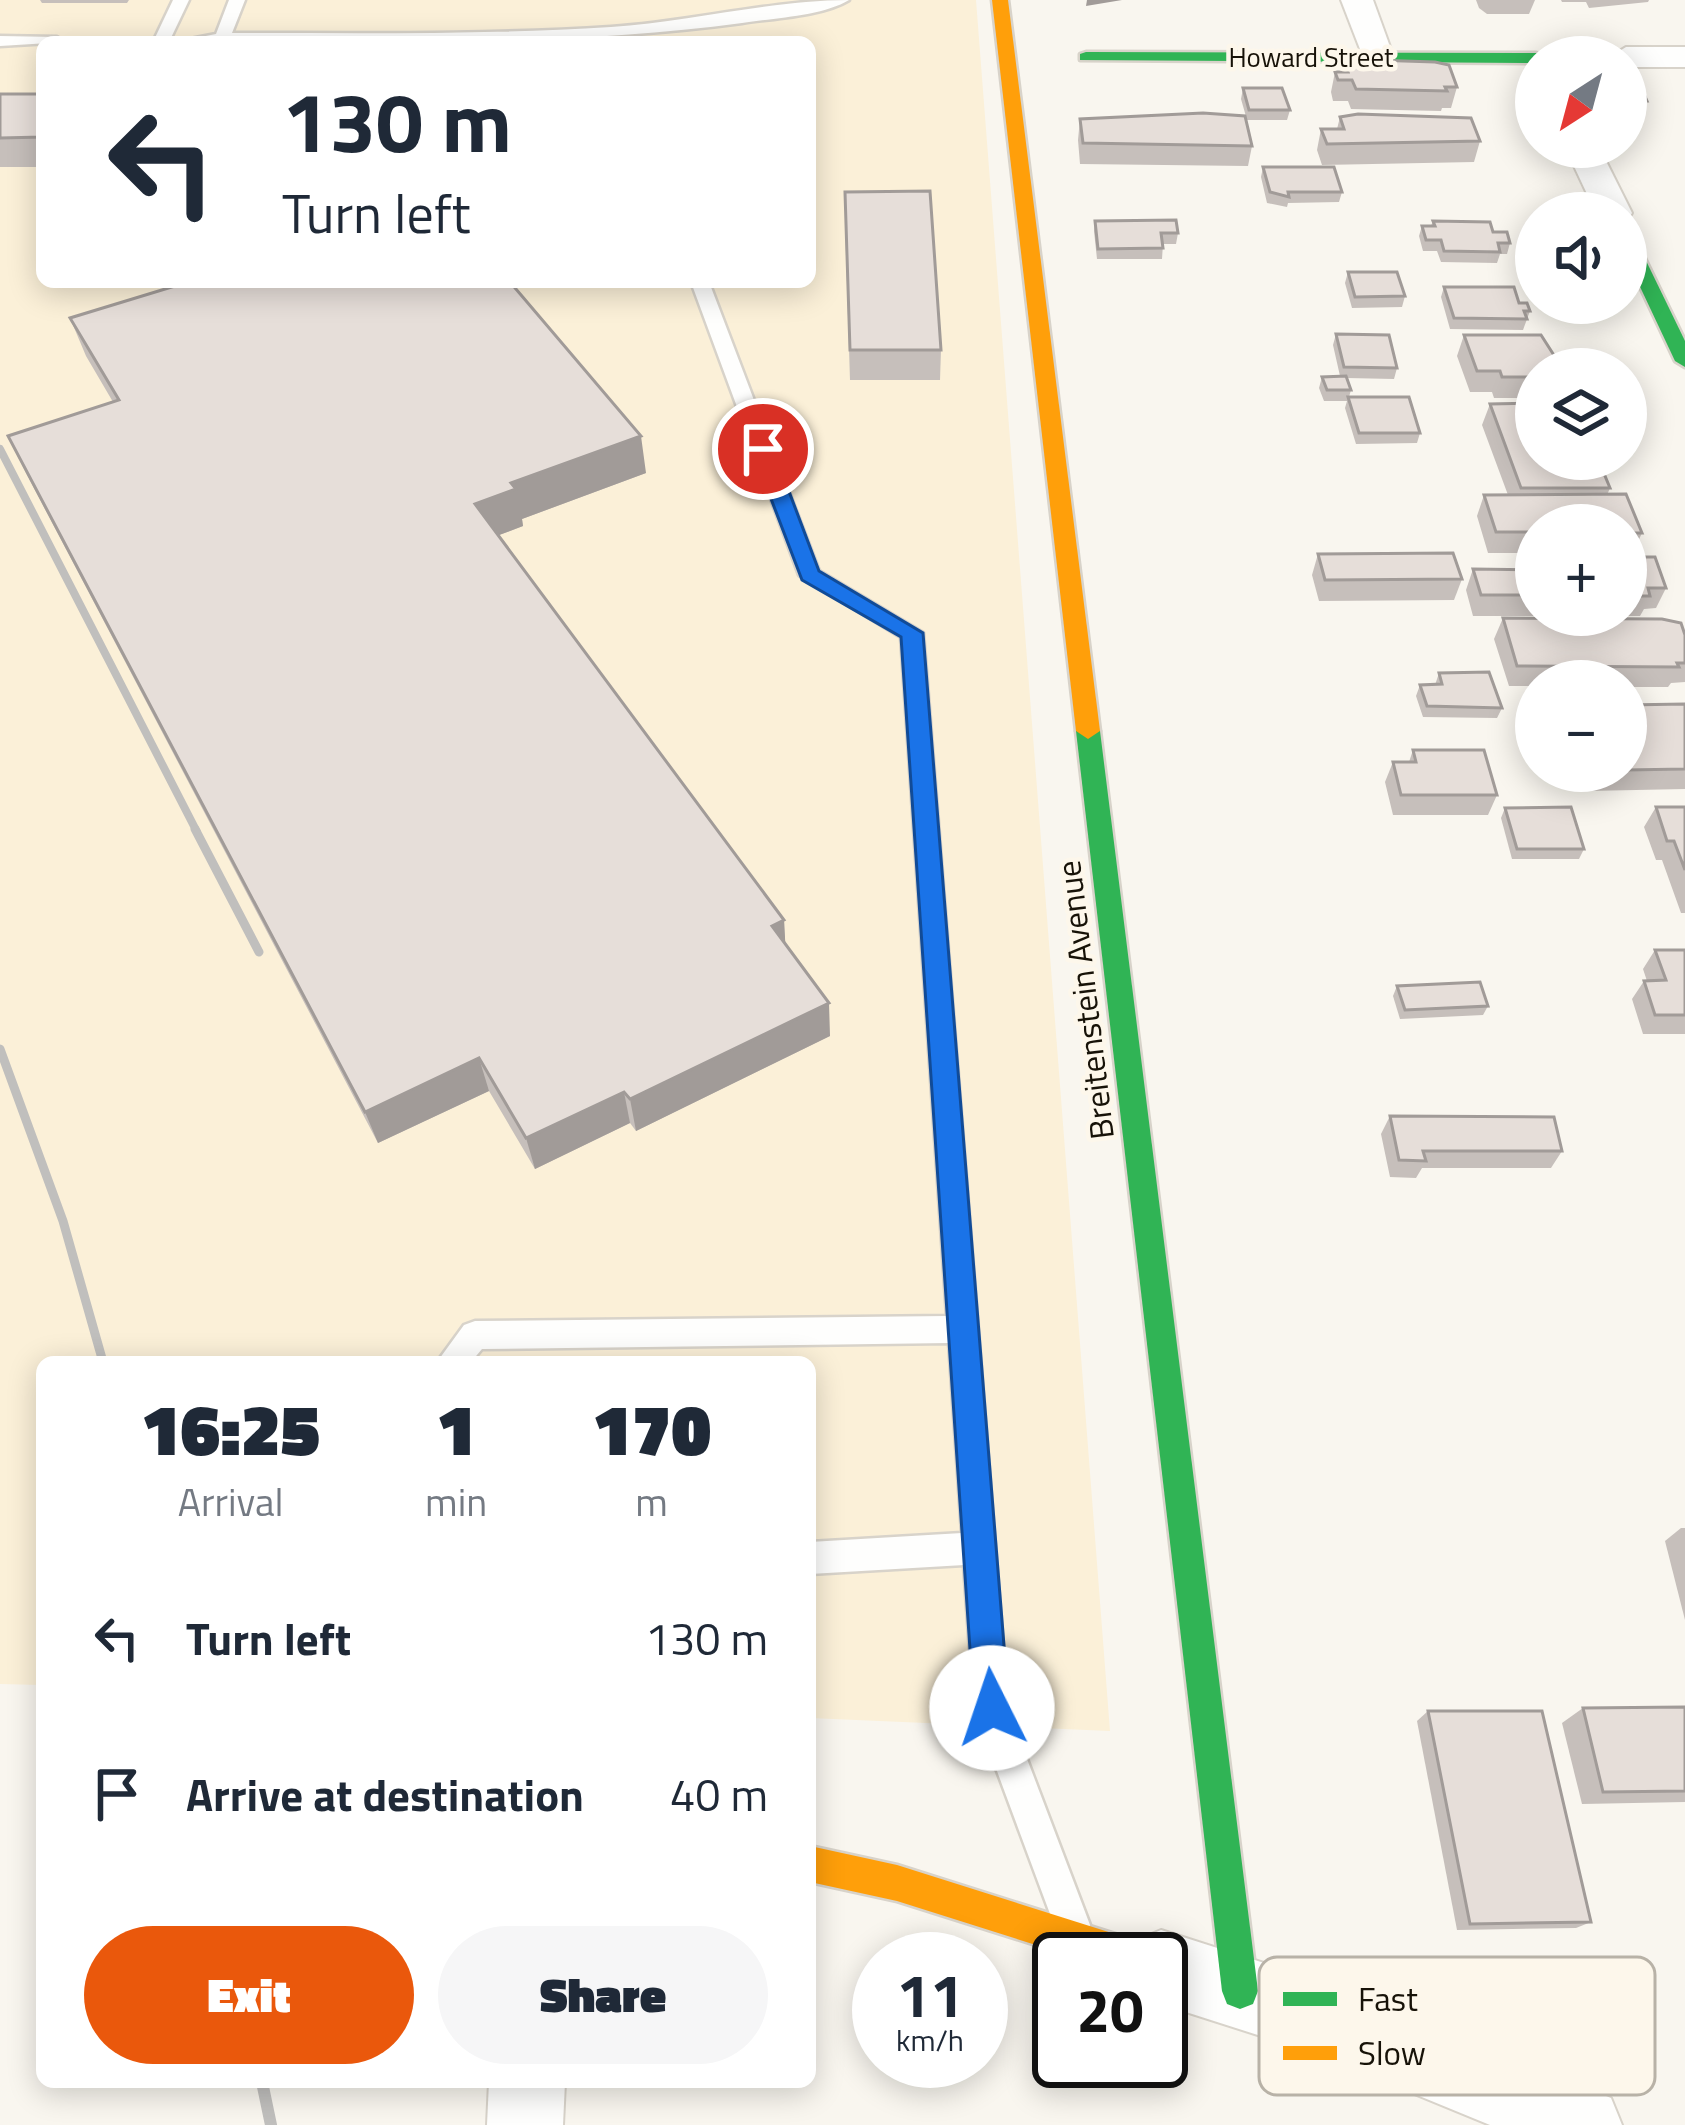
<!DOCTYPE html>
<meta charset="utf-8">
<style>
:root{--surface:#fff;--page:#f6f6f7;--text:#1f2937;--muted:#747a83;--accent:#ea580c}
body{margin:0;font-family:"Titillium Web",sans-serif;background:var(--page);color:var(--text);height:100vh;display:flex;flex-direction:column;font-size:45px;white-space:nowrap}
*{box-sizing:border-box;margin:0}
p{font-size:39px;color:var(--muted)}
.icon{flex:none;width:66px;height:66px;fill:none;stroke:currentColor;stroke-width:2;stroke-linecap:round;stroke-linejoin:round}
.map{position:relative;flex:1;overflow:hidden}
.panel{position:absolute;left:36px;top:1356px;width:780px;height:732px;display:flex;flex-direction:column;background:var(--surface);border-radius:18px;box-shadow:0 6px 30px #0003}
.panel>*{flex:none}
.guide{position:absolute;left:36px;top:36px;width:780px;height:252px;border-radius:18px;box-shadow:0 6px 30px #0003;background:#fff;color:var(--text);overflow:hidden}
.needle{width:78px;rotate:216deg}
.tools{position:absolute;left:1515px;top:36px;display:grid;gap:24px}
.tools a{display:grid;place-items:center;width:132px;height:132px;border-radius:50%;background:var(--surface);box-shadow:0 6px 30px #0003;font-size:60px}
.speed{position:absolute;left:852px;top:1932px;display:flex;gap:24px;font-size:60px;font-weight:700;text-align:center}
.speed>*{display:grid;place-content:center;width:156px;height:156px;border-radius:50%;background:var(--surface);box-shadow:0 6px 30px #0003;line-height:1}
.speed small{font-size:30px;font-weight:400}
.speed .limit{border:6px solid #111;border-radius:18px;background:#fff;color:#111}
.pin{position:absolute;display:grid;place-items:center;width:102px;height:102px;color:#fff;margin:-51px;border:6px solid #fff;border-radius:50%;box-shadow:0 3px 12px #0007}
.me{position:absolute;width:132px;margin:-66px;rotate:356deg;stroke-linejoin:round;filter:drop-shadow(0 0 9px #0008)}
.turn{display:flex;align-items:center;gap:42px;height:252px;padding:0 48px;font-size:54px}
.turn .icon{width:156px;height:156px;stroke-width:2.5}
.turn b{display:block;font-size:84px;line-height:102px}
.eta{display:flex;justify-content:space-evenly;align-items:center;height:204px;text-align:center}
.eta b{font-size:72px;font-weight:800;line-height:84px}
.button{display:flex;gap:24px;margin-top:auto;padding:24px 48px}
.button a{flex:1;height:138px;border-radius:72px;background:var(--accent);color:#fff;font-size:48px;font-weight:800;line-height:138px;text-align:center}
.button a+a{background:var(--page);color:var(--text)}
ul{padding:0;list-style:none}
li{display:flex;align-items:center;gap:36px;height:156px;padding:0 48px}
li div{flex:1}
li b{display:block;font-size:45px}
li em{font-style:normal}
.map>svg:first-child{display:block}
.built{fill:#fbf0d8;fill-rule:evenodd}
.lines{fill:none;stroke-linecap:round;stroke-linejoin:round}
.lane-casing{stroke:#d8d3ca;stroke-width:5}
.street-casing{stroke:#d8d3ca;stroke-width:4}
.fast-casing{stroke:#d8d3ca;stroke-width:5}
.slow-casing{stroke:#d8d3ca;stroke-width:5}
.lane{fill:#fefefd;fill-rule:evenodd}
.street{fill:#fefefd;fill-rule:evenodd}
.fast{fill:#30b455;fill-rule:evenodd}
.slow{fill:#ff9f0a;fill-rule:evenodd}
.rail-far2{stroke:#c0bfbd;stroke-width:8}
.rail-far1{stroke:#c0bfbd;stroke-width:9}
.rail{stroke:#c0bfbd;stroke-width:12}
.wall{fill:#c6bfbb}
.shaded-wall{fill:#a19b98}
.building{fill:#e6ded9;stroke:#a19b98;stroke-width:3}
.route{fill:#1a73e8;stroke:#114b97;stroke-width:3}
.labels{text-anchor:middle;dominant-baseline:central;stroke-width:9;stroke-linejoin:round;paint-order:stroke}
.far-street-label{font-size:27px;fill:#171208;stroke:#fdf7eb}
.street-label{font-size:33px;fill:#171208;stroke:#fdf7eb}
.key{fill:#fdf7eb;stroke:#b8b2a7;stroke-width:3}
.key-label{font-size:33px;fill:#171208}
</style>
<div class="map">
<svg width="1685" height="2125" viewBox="0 0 1685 2125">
<rect width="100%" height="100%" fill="#f9f6ef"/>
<!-- built -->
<path class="built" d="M0,0h976l134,1731 -300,-13v-356h-768v323l-42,-1zM42,42h768v240h-768z"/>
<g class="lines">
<!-- lane casing -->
<g class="lane-casing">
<g id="lane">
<polygon points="173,0 189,0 169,42 153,42"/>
<path d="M229,0h16l-13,33c126,0 253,2 379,-6 78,-5 162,-27 238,-27 -26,16 -75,18 -107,23 -188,25 -378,19 -567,19l41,-8z"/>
<polygon points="0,36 57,37 65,42 0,46"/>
<polygon points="691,282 709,282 819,571 923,633 1008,1709 1090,1925 1085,1938 1072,1943 1059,1938 974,1709 964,1565 810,1574 810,1542 962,1533 949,1343 482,1349 471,1362 437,1362 464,1325 475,1321 947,1316 901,637 799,575"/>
</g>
</g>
<!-- street casing -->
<g class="street-casing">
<g id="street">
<polygon points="1341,0 1373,0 1393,55 1389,62 1365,62"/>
<polygon points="1626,47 1685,47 1685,67 1626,67 1626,57 1610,57"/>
<polygon points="1565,147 1599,147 1632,213 1627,221 1626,213 1596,213"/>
<polygon points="1161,1930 1317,1980 1611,2098 1622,2125 1490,2125 1317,2054 1161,2004 1161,1959 1128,1959 1135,1941"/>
<polygon points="489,2082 565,2082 563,2125 487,2125"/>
</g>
</g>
<!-- fast casing -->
<g class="fast-casing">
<g id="fast">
<polygon points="1086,52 1536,53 1543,57 1536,57 1536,63 1080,60 1080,54"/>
<polygon points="1626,233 1635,238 1685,341 1685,367 1675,361 1626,257"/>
<polygon points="1088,723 1100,731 1258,1991 1253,2004 1240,2009 1227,2004 1222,1991 1076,731"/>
</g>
</g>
<!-- slow casing -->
<g class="slow-casing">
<g id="slow">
<polygon points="992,0 1008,0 1100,731 1088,739 1076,731"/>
<polygon points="810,1846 897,1865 1137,1941 1150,1946 1155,1959 1080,1959 897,1901 810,1882"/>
</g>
</g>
<!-- lane -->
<use href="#lane" class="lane"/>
<!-- street -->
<use href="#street" class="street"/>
<!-- fast -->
<use href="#fast" class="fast"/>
<!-- slow -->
<use href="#slow" class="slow"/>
<!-- rail-far2 -->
<polyline class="rail-far2" points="0,449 197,832"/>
<!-- rail-far1 -->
<g class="rail-far1">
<polyline points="195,829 259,952"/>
<polyline points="0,1049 63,1221 103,1362"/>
</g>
<!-- rail -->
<polyline class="rail" points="262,2082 271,2125"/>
</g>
<!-- wall -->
<g class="wall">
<polygon points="40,0 129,0 127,3 42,3"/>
<polygon points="1476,0 1535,0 1529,14 1487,14 1479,8"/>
<polygon points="1561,0 1649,0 1648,2 1589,8 1586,2 1562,2"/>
<polygon points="1373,60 1457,87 1451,108 1442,108 1441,111 1351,109 1348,101 1333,101 1331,92 1335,72 1345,72 1346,66 1372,64"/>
<polygon points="1243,88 1290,110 1287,120 1247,120 1241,99"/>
<rect x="0" y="94" width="42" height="73"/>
<polygon points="1626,94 1647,101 1643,112 1626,112"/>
<polygon points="1340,117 1480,141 1474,162 1322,165 1317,150 1321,129 1337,129"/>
<polygon points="1080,119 1252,146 1248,166 1080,164 1078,140"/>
<polygon points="1263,167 1342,192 1339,202 1288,203 1287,207 1267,203 1261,177"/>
<polygon points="1095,221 1178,233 1176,244 1163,244 1162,259 1097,259 1094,231"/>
<polygon points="1433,221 1493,232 1510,243 1507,254 1500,254 1497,263 1441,262 1437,251 1423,251 1419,236 1422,226 1431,226"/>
<polygon points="845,222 941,350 940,380 850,380"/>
<polygon points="1348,272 1405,296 1402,307 1352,308 1345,283"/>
<polygon points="1444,287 1519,303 1530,311 1523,330 1450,329 1441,297"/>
<polygon points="70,318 646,473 522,519 523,526 499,535 784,920 785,944 830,1036 636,1131 630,1123 535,1169 489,1091 378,1143 26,473 8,436 113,402 86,356"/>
<polygon points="1336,334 1397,368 1394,379 1347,378 1351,390 1349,397 1420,433 1417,443 1356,444 1345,408 1347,401 1324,401 1319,388 1322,377 1340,376 1333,345"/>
<polygon points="1464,335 1557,360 1553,369 1536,369 1536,398 1494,398 1492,392 1470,392 1457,356"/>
<polygon points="1490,404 1610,488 1607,495 1642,533 1633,552 1635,557 1666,588 1656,608 1644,609 1640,616 1473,616 1466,590 1473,569 1532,570 1536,560 1536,615 1626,615 1626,525 1536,525 1536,558 1521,558 1519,553 1488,553 1477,516 1484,495 1508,495 1482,425"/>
<polygon points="1318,554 1462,579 1454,600 1319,601 1312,575"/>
<polygon points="1503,618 1685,635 1685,682 1671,683 1668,687 1626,687 1626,681 1536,681 1536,686 1509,686 1494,639"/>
<polygon points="1439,673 1502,708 1497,718 1423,717 1416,696 1420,685 1435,685"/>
<polygon points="1685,704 1685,789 1587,791 1580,771 1626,771"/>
<polygon points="1413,750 1497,795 1488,815 1393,815 1385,782 1393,762 1409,762"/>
<polygon points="1656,807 1685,807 1685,913 1681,913 1662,860 1656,860 1644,827"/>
<polygon points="1505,808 1584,849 1579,859 1512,859 1501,818"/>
<polygon points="1655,950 1685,950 1685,1034 1643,1034 1632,999 1644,981 1647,981 1643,969"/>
<polygon points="1397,986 1488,1006 1483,1015 1400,1019 1393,996"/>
<polygon points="1390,1116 1562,1151 1551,1168 1422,1168 1416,1178 1390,1177 1381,1134"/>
<polygon points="1681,1528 1685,1528 1685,1620 1665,1541"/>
<polygon points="1685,1707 1685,1802 1582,1804 1562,1723 1583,1708"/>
<polygon points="1428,1711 1591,1922 1576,1928 1457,1930 1417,1721"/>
</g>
<!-- shaded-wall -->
<g class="shaded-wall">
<polygon points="1087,0 1122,0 1086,6"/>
<polygon points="641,436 646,473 522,519 523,526 483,541 475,504 511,483"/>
<polygon points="784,920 786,955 772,926"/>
<polygon points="829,1003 830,1036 636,1131 630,1099"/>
<polygon points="479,1058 489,1091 378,1143 365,1112"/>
<polygon points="624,1092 630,1123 535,1169 526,1138"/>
</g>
<!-- building -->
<g class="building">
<polygon points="1373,60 1435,62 1449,65 1457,87 1445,87 1447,91 1356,89 1352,80 1338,80 1335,72 1348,72 1346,66 1374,63"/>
<polygon points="1243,88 1282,88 1290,110 1249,110"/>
<polygon points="0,94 42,94 42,137 0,138"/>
<polygon points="1626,94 1644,94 1647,101 1626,101"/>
<polygon points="1203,113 1245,116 1252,146 1083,143 1080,119"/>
<polygon points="1358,114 1471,118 1480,141 1327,144 1321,129 1344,129 1340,117"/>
<polygon points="1263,167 1334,167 1342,192 1288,192 1289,197 1270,192"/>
<polygon points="930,191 941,350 850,350 845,192"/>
<polygon points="1176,220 1178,233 1161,233 1163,248 1098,249 1095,221"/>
<polygon points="1433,221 1490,222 1493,232 1507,232 1510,243 1498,243 1500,252 1444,251 1441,240 1426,240 1422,226 1435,226"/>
<polygon points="1348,272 1397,272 1405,296 1355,297"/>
<polygon points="188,282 510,282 641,436 511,483 516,489 475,504 784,920 772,926 829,1003 630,1099 624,1092 526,1138 479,1058 365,1112 8,436 119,400 70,318"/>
<polygon points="1444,287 1514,287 1519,303 1527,303 1530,311 1524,311 1527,319 1454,318"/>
<polygon points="1336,334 1389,335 1397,368 1344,367"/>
<polygon points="1464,335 1541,335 1557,360 1550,360 1553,369 1536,369 1536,377 1502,377 1500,371 1477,371"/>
<polygon points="1346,376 1351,390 1327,390 1322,377"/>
<polygon points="1348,397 1409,397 1420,433 1359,433"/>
<polygon points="1536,403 1536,459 1598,459 1610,488 1521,488 1490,404"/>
<polygon points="1626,494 1642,533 1626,533 1626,525 1536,525 1536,537 1529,537 1527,532 1496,532 1484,495"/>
<polygon points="1626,551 1633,551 1635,557 1655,557 1666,588 1648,588 1650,596 1626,596"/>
<polygon points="1453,553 1462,579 1325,580 1318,554"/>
<polygon points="1473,569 1536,570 1536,595 1481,595"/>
<polygon points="1503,618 1662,619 1681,623 1685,635 1685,663 1677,663 1679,667 1517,666"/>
<polygon points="1489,672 1502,708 1427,706 1420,685 1442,684 1439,673"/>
<polygon points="1685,704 1685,769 1626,770 1626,705"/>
<polygon points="1413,750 1484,750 1497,795 1401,795 1393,762 1416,762"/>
<polygon points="1571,807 1584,849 1517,849 1505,808"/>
<polygon points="1656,807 1685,807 1685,870 1674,841 1667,841"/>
<polygon points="1655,950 1685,950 1685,1015 1655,1015 1644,981 1666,980"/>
<polygon points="1480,982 1488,1006 1405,1010 1397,986"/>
<polygon points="1390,1116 1554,1117 1562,1151 1423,1151 1426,1161 1399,1160"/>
<polygon points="1685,1707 1685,1791 1603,1792 1583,1708"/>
<polygon points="1428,1711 1542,1711 1591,1922 1470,1924"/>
</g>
<!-- route -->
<polygon class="route" points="763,443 773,449 819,571 923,633 1009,1708 1004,1721 992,1726 979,1721 974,1708 901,637 802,580 752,449"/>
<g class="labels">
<!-- far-street labels -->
<g class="far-street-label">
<text x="1311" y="56">Howard Street</text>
</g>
<!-- street labels -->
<g class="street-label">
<text transform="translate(1085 1000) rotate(-97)">Breitenstein Avenue</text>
</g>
</g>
<!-- legend -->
<rect x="1259" y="1957" width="396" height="138" rx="18" class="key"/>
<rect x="1283" y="1992" width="54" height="14" fill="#30b455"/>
<rect x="1283" y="2046" width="54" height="14" fill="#ff9f0a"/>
<g class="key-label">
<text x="1358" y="2011">Fast</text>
<text x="1358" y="2065">Slow</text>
</g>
</svg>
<div class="tools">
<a><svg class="needle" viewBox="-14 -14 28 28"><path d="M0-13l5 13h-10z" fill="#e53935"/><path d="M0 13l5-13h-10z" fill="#747a83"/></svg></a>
<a><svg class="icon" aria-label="sound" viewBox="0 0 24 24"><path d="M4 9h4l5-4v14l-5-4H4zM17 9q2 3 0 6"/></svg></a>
<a><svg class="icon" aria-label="layers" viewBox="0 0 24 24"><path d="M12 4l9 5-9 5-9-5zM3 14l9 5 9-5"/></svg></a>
<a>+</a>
<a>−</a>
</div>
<div class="speed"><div>11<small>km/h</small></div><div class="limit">20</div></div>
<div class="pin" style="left:763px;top:449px;background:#d93025"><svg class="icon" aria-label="arrive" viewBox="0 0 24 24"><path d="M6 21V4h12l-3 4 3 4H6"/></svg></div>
<svg class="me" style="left:992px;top:1708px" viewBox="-20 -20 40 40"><circle r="19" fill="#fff"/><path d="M0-13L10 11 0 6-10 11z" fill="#1a73e8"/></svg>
<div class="guide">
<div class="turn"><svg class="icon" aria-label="left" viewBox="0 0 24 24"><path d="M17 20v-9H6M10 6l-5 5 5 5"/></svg><div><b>130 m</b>Turn left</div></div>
</div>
<section class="panel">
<div class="eta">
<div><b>16:25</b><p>Arrival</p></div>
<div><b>1</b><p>min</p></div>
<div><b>170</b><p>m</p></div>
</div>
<ul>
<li><svg class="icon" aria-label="left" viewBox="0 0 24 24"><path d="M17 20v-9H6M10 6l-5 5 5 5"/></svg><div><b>Turn left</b></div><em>130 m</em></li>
<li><svg class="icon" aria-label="arrive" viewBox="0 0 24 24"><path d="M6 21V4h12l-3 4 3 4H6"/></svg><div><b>Arrive at destination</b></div><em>40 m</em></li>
</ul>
<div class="button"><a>Exit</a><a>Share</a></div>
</section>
</div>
